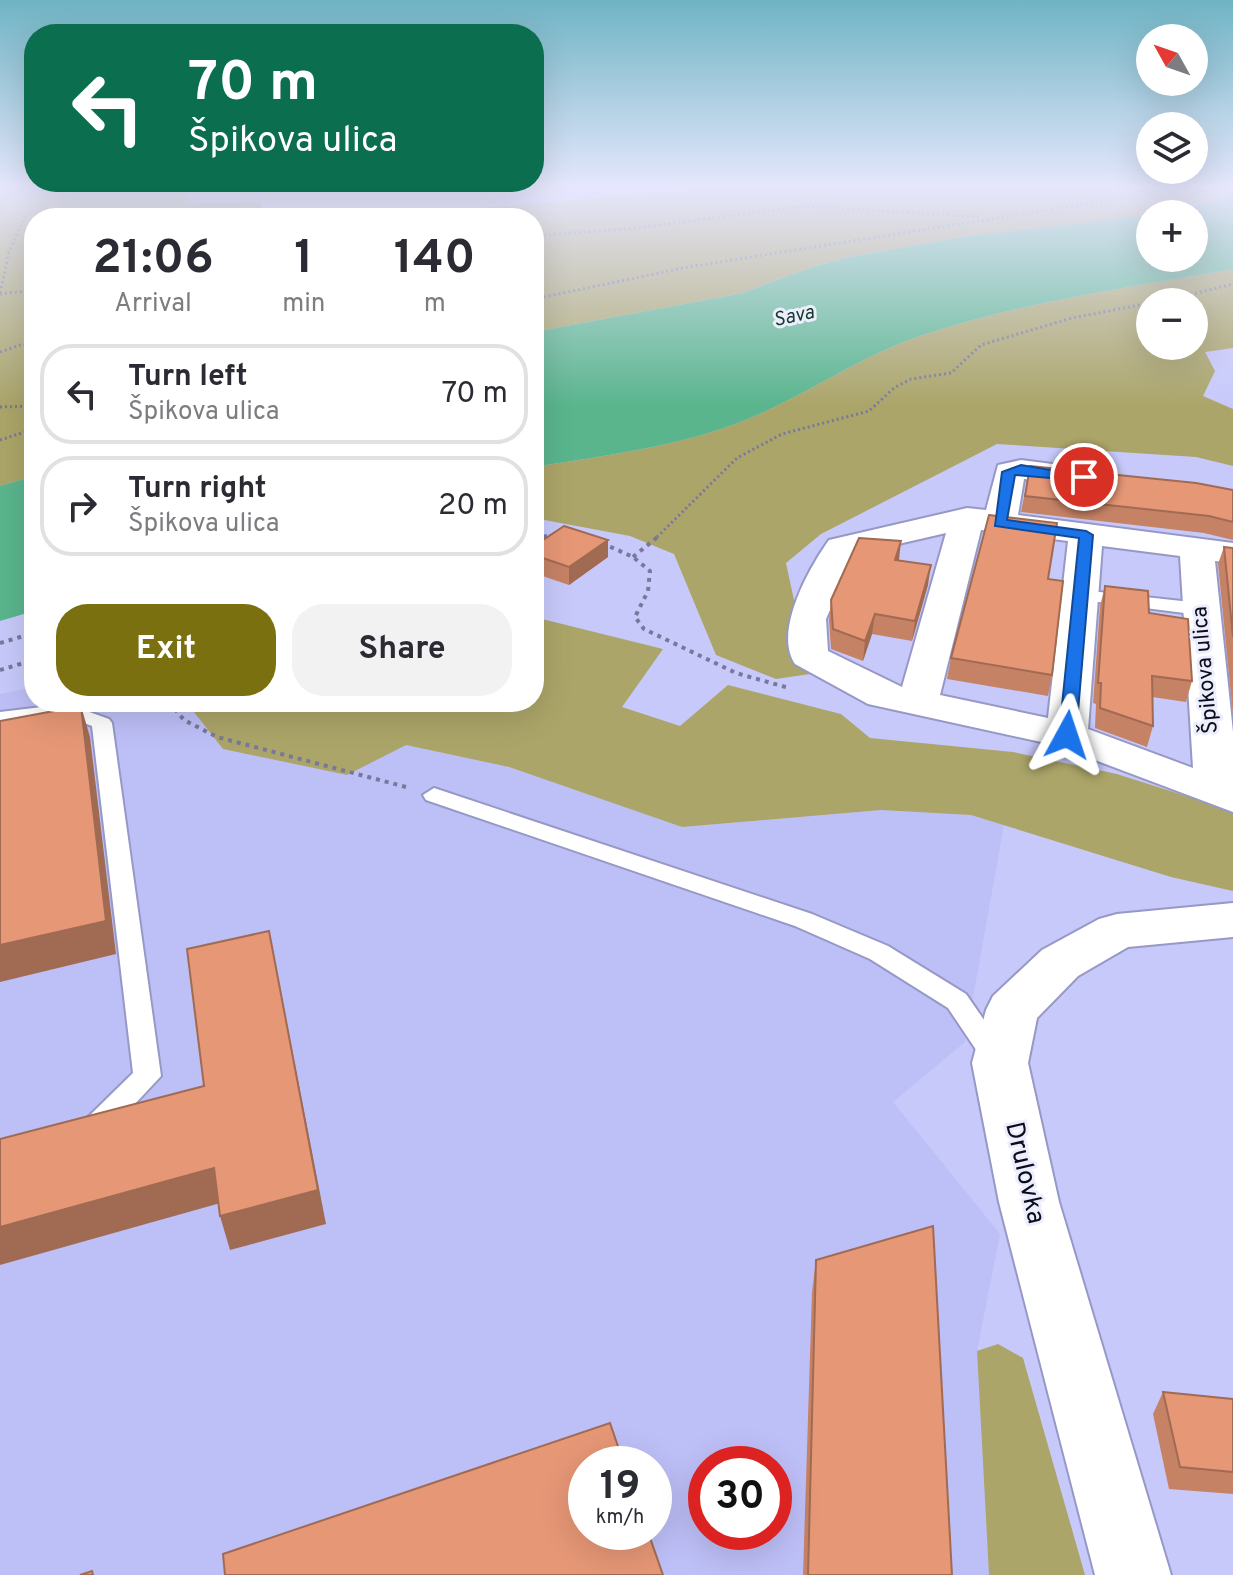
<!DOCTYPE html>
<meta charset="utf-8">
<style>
:root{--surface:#fff;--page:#f2f2f3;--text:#2b2b33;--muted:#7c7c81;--line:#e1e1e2;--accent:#7a7010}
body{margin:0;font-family:Overpass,sans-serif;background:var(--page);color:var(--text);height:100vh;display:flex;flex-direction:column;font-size:30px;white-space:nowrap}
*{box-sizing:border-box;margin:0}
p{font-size:26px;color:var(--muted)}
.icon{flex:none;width:44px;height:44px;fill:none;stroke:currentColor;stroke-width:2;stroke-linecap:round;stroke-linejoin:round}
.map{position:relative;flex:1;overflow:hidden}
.details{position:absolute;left:24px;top:208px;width:520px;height:504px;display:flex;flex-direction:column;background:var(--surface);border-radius:32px;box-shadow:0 8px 32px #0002}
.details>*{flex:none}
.top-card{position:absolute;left:24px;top:24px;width:520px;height:168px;border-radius:32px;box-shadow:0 8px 32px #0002;background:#0b6e4f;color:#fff;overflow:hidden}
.needle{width:52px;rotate:310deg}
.fabs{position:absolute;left:1136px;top:24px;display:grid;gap:16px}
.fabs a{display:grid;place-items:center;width:72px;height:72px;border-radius:50%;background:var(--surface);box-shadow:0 8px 32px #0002;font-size:40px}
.speed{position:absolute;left:568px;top:1446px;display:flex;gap:16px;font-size:40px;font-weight:700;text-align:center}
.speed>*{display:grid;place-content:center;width:104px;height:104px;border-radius:50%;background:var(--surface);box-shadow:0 8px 32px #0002;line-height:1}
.speed small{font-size:20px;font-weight:400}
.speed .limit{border:12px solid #d22;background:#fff;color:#111}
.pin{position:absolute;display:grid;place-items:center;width:68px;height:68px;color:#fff;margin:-34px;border:4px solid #fff;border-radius:50%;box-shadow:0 2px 8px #0007}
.me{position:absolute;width:88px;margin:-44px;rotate:5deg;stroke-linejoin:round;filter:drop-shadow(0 0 6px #0008)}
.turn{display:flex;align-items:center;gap:28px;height:168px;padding:0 32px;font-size:36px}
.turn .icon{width:104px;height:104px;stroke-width:2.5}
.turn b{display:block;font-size:56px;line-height:68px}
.eta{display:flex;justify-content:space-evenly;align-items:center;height:136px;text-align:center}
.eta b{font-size:48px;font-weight:700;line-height:56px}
.button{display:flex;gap:16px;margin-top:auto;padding:16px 32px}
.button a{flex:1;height:92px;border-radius:32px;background:var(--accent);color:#fff;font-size:32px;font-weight:700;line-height:92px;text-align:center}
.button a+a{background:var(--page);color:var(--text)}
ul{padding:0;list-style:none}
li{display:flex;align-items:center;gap:24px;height:100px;margin:0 16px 12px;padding:0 16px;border:4px solid var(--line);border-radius:32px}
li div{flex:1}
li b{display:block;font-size:30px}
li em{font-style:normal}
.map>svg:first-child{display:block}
.built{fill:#bdbff7;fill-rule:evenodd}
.green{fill:#aba569;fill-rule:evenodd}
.water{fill:#5ab58d}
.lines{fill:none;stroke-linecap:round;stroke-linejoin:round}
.lane-casing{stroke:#9698c6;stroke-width:4}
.street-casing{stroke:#9698c6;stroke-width:4}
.path-far1{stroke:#77789b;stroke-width:3;stroke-dasharray:2 3;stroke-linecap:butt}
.path{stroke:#77789b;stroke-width:4;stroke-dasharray:4 5;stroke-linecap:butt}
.lane{fill:#fff;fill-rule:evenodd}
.street{fill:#fff;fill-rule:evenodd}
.wall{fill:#c68265}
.shaded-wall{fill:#a16a53}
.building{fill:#e69776;stroke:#a16a53;stroke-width:2}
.route{fill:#1a73e8;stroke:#114b97;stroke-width:2}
.labels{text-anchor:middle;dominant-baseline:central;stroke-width:6;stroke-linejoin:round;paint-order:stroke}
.far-water-label{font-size:20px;font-style:italic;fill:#133b2a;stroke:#edeefd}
.street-label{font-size:22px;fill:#0b0b1b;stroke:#edeefd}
.near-street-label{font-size:26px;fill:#0b0b1b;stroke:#edeefd}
</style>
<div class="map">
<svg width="1233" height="1575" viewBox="0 0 1233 1575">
<rect width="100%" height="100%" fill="#c7c9fa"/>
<!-- built -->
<path class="built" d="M34,687v15h155l34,47 124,26 58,-30 104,22 173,60 199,-17 90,5 33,10 -39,217 -72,60 107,132 -23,117 12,224h-989v-881zM586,1464h68v68h-68zM706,1464h68v68h-68z"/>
<!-- green -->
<g class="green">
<polygon points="0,186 191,186 185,203 254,202 260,203 267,218 34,218 34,476 0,486"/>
<polygon points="734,186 1233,186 1233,197 1130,218 963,237 849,257 812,267 743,293 534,332 534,218 368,218"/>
<path d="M1233,269v79l-28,4 10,19 -12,25 30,13v57l-37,-9 -199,-13 -176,90 -35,29 24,111 -34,5 -60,-24 -42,-101 -44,-18 -96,-18v-51c72,-12 146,-20 214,-48 58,-24 109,-61 169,-82 102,-35 211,-49 316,-68zM1150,302h44v44h-44z"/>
<polygon points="534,617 663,649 622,707 680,726 728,685 841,714 870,738 1013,752 1117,774 1233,811 1233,891 1171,877 971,815 881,810 682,827 509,767 406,745 347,775 223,749 190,707 189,702 534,702"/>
<polygon points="998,1344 1023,1358 1085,1575 989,1575 977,1351"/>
</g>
<!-- water -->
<g class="water">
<path d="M1233,197v72c-105,19 -214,33 -316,68 -60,21 -111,58 -169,82 -68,28 -142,36 -214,48v-135l209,-39 69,-26 37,-10 114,-20 187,-22v43h44v-44h-40z"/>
<polygon points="34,476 34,611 0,621 0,486"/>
</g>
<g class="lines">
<!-- lane casing -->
<g class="lane-casing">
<g id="lane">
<polygon points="1081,590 1200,603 1209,609 1200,615 1075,599 1072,595"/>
<polygon points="67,704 109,719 112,723 161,1076 104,1137 94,1141 84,1137 80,1129 84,1121 133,1073 92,726 65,716 0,724 0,712"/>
<polygon points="434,788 812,914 888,946 966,994 1011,1059 1007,1066 997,1070 987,1066 948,1008 870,959 795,926 426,800 423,795"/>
</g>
</g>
<!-- street casing -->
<g class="street-casing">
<g id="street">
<path d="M1021,460l78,10 5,7 -5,7 -11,2 -64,-7 -6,36 215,28v20l-18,-2 18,171v80l-178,-67 -187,-41 -73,-40c-22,-32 14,-96 34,-124l138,-32 19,2 12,-45zM981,530l87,11 -20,177 -108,-23zM946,533l-44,154 -74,-36 -2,-32 29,-65zM1102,546l78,10 13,212 -105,-39z"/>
<polygon points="1233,903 1233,937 1128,947 1078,976 1037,1018 1028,1063 1059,1202 1171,1575 1095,1575 999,1202 972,1063 986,1010 993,996 1042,950 1099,919 1117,914"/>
</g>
</g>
<!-- path-far1 -->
<g class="path-far1">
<polyline points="534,236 636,228 804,206 979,217"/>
<polyline points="0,293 9,252 25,216"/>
<polyline points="0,294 34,290"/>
<polyline points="534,299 688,267 1200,186"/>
<polyline points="1161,302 1233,284"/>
<polyline points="0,352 23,344 34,346"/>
<polyline points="34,372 27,387 34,394"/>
<polyline points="0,407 34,406"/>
<polyline points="0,440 34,429"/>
<polyline points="534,537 553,536"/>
<polyline points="657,537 737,458 782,434 869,411 894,388 911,379 951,373 981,345 1072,318 1150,303"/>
</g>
<!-- path -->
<g class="path">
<polyline points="534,537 553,536"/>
<polyline points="602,543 633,557 650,571 648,591 635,617 644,629 736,673 789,688"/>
<polyline points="633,557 660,535"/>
<polyline points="0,643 34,633"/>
<polyline points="0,670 34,660"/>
<polyline points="169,702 184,720 217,737 406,787"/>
</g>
<!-- lane -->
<use href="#lane" class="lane"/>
<!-- street -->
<use href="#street" class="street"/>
</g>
<!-- wall -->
<g class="wall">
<polygon points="1030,466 1233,490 1233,540 1204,533 1021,512"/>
<polygon points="608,540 608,557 569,585 534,573 534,546"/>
<polygon points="1224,547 1233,548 1233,715 1218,564"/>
<polygon points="898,561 928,585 912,641 872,634 863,661 831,649 829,620 831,600"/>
<polygon points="1048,579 1052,675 1048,696 947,679 951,658"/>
<polygon points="1105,586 1149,613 1192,681 1186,702 1152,697 1153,726 1147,747 1095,728 1096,704 1093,703 1100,606"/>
<polygon points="816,1260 952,1575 803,1575 812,1292"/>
<polygon points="1163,1392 1233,1399 1233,1494 1169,1489 1153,1414"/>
</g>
<!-- shaded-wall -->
<g class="shaded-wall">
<polygon points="608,540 608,557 569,585 569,567"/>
<polygon points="901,541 899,560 892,579 895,560"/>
<polygon points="931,565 928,585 912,641 915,621"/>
<polygon points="875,614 872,634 863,661 865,641"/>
<polygon points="81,706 90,737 116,954 0,982 0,945"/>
<polygon points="269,931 326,1224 230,1250 220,1216"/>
<polygon points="214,1168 224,1202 0,1265 0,1227"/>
</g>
<!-- building -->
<g class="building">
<polygon points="1030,466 1196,483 1233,490 1233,522 1209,516 1025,496"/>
<polygon points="989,515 1057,523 1048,579 1063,581 1052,675 951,658"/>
<polygon points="564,526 608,540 569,567 534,555 534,546"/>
<polygon points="859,538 901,541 895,560 931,565 915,621 875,614 865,641 833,629 831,600"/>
<polygon points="1224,547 1233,548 1233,637"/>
<polygon points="1105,586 1148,591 1149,613 1188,619 1192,681 1152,676 1153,726 1100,708 1101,683 1098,683"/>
<polygon points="81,706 106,921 0,945 0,721"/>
<polygon points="269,931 318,1190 220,1216 214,1168 0,1227 0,1139 204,1086 187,949"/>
<polygon points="933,1226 952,1575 808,1575 816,1260"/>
<polygon points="1163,1392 1233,1399 1233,1472 1180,1467"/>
<polygon points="610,1423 624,1464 586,1464 586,1532 648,1532 663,1575 225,1575 223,1554"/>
<polygon points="92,1571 93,1575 80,1575"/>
</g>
<!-- sky -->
<linearGradient id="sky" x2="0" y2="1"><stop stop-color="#6fb4c4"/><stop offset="0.46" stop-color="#e6e7fd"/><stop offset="1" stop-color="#e6e7fd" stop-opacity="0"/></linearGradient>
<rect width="1233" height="406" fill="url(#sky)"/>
<!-- route -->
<polygon class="route" points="1021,465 1091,477 1084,481 1015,475 1007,520 1086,531 1093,535 1076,735 1067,740 1059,735 1079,538 995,526 1002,472"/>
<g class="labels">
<!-- far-water labels -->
<g class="far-water-label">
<text transform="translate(794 317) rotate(-12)">Sava</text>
</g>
<!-- street labels -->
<g class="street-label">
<text transform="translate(1206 670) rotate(-95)">Špikova ulica</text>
</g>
<!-- near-street labels -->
<g class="near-street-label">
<text transform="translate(1024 1173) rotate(77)">Drulovka</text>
</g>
</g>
</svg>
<div class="fabs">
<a><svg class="needle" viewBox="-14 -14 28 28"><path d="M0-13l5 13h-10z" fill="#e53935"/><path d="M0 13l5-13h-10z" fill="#7c7c81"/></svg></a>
<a><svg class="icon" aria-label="layers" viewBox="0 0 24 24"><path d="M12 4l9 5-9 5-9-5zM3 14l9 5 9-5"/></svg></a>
<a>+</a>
<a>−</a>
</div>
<div class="speed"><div>19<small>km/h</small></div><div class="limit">30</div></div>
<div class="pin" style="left:1084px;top:477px;background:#d93025"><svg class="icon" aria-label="arrive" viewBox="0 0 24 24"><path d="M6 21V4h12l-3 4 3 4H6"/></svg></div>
<svg class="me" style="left:1067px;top:735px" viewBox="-20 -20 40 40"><path d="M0-17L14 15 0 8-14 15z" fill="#1a73e8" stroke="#fff" stroke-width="4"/></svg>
<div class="top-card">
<div class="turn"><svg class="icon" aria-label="left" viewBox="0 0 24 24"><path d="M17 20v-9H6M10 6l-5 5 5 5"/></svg><div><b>70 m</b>Špikova ulica</div></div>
</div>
<section class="details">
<div class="eta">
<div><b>21:06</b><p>Arrival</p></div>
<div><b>1</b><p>min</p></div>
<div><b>140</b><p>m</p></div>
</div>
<ul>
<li><svg class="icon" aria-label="left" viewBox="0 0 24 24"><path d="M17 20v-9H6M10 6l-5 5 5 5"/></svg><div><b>Turn left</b><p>Špikova ulica</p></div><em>70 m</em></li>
<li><svg class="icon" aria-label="right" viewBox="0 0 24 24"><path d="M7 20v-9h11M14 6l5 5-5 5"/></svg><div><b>Turn right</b><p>Špikova ulica</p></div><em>20 m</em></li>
</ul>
<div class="button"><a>Exit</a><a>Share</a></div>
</section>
</div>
